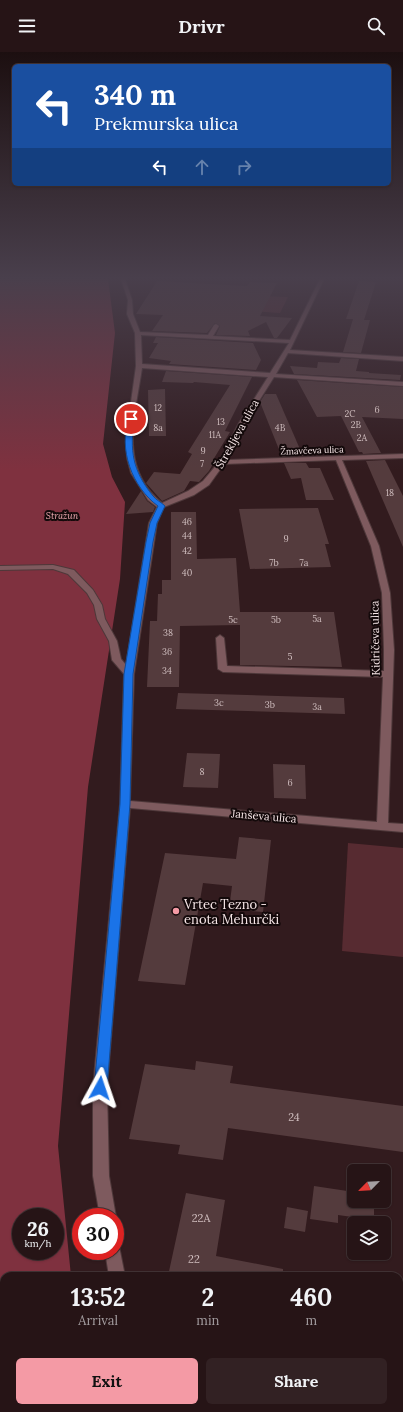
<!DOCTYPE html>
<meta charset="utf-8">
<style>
:root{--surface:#261416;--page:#322123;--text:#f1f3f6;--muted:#a49ea1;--line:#423335;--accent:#f49aa5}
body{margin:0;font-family:Lora,serif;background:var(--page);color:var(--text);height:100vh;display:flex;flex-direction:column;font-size:15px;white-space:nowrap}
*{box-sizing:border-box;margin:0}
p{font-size:13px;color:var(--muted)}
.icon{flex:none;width:22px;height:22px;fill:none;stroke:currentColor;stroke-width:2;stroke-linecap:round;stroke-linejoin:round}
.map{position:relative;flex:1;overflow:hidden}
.side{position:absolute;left:0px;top:1220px;width:403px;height:140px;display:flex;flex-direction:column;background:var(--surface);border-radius:12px 12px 0 0;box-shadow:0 1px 3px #0004,0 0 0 1px var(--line)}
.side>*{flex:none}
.guide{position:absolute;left:12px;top:12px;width:379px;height:122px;border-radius:6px;box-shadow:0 1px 3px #0004,0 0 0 1px var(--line);background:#1a4fa0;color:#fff;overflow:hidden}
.needle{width:26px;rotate:246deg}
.tools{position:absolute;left:347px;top:1112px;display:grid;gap:8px}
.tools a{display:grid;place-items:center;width:44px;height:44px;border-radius:6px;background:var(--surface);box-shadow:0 1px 3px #0004,0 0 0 1px var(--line);font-size:20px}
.speed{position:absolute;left:12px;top:1156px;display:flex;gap:8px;font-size:20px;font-weight:700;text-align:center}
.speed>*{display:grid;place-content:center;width:52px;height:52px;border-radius:50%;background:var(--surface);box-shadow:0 1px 3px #0004,0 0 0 1px var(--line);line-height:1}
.speed small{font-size:10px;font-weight:400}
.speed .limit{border:6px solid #d22;background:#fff;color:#111}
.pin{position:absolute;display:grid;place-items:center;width:34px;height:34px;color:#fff;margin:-17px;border:2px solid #fff;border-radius:50%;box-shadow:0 1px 4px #0007}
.me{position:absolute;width:44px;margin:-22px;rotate:5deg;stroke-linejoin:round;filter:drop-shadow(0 0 3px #0008)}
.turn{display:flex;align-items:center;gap:14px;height:84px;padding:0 16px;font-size:18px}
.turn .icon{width:52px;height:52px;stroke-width:2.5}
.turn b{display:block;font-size:28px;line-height:34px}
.lanes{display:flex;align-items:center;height:38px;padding:0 16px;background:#0003;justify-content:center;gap:20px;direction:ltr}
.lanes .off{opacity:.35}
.eta{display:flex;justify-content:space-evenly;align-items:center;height:68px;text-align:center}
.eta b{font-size:24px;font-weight:700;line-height:28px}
.primary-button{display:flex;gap:8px;margin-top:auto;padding:8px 16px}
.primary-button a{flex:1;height:46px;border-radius:6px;background:var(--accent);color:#111;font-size:16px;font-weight:700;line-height:46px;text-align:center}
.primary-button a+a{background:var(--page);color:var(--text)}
header{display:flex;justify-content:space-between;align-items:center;height:52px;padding:0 16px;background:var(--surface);font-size:18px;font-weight:700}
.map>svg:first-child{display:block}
.green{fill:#572b31}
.forest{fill:#7f313f;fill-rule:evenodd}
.building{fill:#543b3d}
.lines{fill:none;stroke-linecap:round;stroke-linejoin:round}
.minor-casing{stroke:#4e383a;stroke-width:2}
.minor{fill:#7e5a5e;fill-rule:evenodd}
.route{fill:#1a73e8;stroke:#114b97}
.poi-dot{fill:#f49aa5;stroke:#13090a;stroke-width:1.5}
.labels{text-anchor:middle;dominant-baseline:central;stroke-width:4;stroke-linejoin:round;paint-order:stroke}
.number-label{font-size:9px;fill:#cebcbd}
.far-street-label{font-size:9px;fill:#f7e7e8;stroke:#13090a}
.far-park-label{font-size:9px;font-style:italic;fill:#f1abb3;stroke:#13090a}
.street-label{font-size:11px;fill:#f7e7e8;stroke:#13090a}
.near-number-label{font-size:11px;fill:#cebcbd}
.near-poi-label{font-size:13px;fill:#f7e7e8;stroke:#13090a;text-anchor:start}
</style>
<header><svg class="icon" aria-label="menu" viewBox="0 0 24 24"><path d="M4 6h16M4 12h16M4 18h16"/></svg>Drivr<svg class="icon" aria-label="search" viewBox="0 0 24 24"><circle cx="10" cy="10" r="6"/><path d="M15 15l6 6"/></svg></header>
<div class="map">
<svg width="403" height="1360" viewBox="0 0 403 1360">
<rect width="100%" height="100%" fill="#321b1e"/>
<!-- green -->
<g class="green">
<polygon points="260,244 288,245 280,261 250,259"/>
<polygon points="348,791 403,796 403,905 342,899"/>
</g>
<!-- forest -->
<path class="forest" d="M0,227h108l7,54 -12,111 9,33 13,25 -5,77 -32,208 -30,359 13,130h-67v132h80v4h-84zM21,1165h34v34h-34z"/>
<!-- building -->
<g class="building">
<polygon points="157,229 247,234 250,230 277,231 260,264 292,266 277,286 274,286 266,270 248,279 250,284 216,283 220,274 215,271 207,281 152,279 163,263 136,262"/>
<polygon points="359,229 376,230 364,268 370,268 361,301 343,300 353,267 346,267"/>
<polygon points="156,285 253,291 261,308 256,318 169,312 171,309 149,306 158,291 153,291"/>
<polygon points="341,306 359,307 356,319 369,320 369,321 401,323 400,328 294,322 290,314 317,316 318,310 339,311"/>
<polygon points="166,319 252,325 225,379 230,380 213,408 215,408 209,419 199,430 190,429 184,439 162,449 146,431 154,420 180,422 192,402 188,400 230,333 194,330 193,331 162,330"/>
<polygon points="297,328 403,335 403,367 362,365 381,401 363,402 362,400 359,400 341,364 317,365"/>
<polygon points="165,337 166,384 149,384 148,338"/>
<polygon points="265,342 276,342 303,404 282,405 260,350"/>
<polygon points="385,408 403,444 403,495 366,409"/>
<polygon points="284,411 306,411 309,416 320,416 334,448 306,448 301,426 291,427"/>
<polygon points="141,439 147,449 155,455 153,460 126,462"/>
<polygon points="318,456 329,492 325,492 331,515 250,517 239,457"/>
<polygon points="171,460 196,460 197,507 236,506 240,560 334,560 342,615 240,613 240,573 180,574 179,635 147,635 150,569 157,569 158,542 162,542 162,528 171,528"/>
<polygon points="178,641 344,646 345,662 176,657"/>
<polygon points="187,701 220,702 218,736 183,735"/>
<polygon points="273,712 305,713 306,747 274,746"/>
<polygon points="239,785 271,788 263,860 229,857 232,834 203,831 185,933 138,929 165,801 236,807"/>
<polygon points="196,1009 233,1014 230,1031 403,1054 403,1100 228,1076 223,1108 178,1102 180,1093 129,1087 145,1012 195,1018"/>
<polygon points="314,1134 354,1140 354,1149 374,1149 374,1168 338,1163 338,1171 310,1167"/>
<polygon points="186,1141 225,1148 216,1204 283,1217 283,1224 168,1224"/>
<polygon points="287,1155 308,1159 305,1180 284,1176"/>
</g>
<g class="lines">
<!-- minor casing -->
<g class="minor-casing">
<g id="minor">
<path d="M121,227h4l7,21 1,14 7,18 68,3 6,-10 2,-1 3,2 -6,10 77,4 30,-61h4l-34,71 113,7v4l-115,-8 -12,21 127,8v4l-129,-9 -29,46 -18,37 176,-6v4l-61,2 37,86 11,47 4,57 -6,173 15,1v8l-273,-24 -23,279 2,89 7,41 -1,2v-2h-15l-7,-41v-89l27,-283 4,-130 -12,-14 -3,-19 -12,-22 -3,-14 -7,-12 -19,-19 -15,-5 -53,1v-4l53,-1 21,5 19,20 9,15 3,14 12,22 4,18 5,6 23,-142 8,-16 -9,-7 -17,-27 -4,-15 -1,-20 10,-72 -1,-33 -8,-19 1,-14zM141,283l148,8 -19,30 -128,-9zM142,316l126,9 -29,46 -20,39 -16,19 -15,10 -26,12c-44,-35 -27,-87 -20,-135zM336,408l35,86 11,47 2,57v21l-157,-5 -3,-28 -4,-3 -4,3 2,31 5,3 160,5 -6,145 -247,-21 4,-127 23,-151 7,-16 30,-12 15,-10 15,-21z"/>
<polygon points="115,1192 119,1194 125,1224 109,1224 105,1199 115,1199"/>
<polygon points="399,1326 403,1327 403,1345 399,1344"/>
<rect x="116" y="1356" width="18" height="4"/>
</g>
</g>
<!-- minor -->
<use href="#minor" class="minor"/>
</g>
<!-- sky -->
<linearGradient id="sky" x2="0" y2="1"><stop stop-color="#1c0f10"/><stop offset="0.54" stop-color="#493f4c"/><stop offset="1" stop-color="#493f4c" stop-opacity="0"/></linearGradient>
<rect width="403" height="418" fill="url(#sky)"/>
<!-- route -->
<path class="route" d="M129,366l5,1c-4,32 -2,51 19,77 3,4 8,6 12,10l-8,17 -4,19 -20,132 -3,130 -23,284 -2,3 -5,2 -4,-2 -2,-3 26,-284 4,-130 22,-132 4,-19 8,-17c-26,-19 -40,-57 -29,-88z"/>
<!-- markers -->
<circle class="poi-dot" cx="176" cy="859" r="4"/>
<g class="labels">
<!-- number labels -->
<g class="number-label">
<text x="158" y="355">12</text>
<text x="377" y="357">6</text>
<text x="350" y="361">2C</text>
<text x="221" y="369">13</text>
<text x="356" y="372">2B</text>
<text x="158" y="375">8a</text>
<text x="280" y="375">4B</text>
<text x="215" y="382">11A</text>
<text x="362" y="385">2A</text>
<text x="203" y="398">9</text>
<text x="202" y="411">7</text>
<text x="390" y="440">18</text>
<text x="187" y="469">46</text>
<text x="187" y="483">44</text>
<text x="286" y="486">9</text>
<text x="187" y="498">42</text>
<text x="274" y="510">7b</text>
<text x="304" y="510">7a</text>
<text x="187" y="520">40</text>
<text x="317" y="566">5a</text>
<text x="233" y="567">5c</text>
<text x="276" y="567">5b</text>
<text x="168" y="580">38</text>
<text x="167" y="599">36</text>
<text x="290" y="604">5</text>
<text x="167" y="618">34</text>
<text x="219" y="650">3c</text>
<text x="270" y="652">3b</text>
<text x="317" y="654">3a</text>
<text x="202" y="719">8</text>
<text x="290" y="730">6</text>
</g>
<!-- far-street labels -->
<g class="far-street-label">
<text transform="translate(312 398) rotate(-2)">Žmavčeva ulica</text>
</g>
<!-- far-park labels -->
<g class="far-park-label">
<text x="62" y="463">Stražun</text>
</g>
<!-- street labels -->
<g class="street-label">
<text transform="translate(237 382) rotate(-61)">Štrekljeva ulica</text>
<text transform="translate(375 586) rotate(-91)">Kidričeva ulica</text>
<text transform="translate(264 764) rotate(5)">Janševa ulica</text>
</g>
<!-- near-number labels -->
<g class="near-number-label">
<text x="294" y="1065">24</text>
<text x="201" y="1166">22A</text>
<text x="194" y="1207">22</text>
</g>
<!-- near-poi labels -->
<g class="near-poi-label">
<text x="184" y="852">Vrtec Tezno -<tspan x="184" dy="15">enota Mehurčki</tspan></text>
</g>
</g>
</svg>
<div class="tools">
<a><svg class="needle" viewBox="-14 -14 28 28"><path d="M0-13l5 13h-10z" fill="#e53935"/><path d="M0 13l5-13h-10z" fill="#a49ea1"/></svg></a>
<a><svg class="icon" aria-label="layers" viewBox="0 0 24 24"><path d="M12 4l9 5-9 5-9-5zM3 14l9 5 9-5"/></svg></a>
</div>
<div class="speed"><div>26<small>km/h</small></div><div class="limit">30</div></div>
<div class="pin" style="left:131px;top:367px;background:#d93025"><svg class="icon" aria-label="arrive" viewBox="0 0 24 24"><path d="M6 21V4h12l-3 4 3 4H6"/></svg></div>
<svg class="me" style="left:100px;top:1036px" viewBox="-20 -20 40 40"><path d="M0-17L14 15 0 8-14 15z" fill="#1a73e8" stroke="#fff" stroke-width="4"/></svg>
<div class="guide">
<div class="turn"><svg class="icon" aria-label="left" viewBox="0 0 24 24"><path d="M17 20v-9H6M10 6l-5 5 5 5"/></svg><div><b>340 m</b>Prekmurska ulica</div></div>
<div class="lanes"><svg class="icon" aria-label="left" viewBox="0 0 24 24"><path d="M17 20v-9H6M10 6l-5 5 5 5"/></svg><svg class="icon off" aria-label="ahead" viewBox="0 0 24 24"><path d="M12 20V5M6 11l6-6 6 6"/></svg><svg class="icon off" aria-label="right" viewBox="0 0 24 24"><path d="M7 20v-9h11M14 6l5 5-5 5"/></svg></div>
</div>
<section class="side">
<div class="eta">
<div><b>13:52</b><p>Arrival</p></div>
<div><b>2</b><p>min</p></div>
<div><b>460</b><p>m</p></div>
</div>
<div class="primary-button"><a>Exit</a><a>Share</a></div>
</section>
</div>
